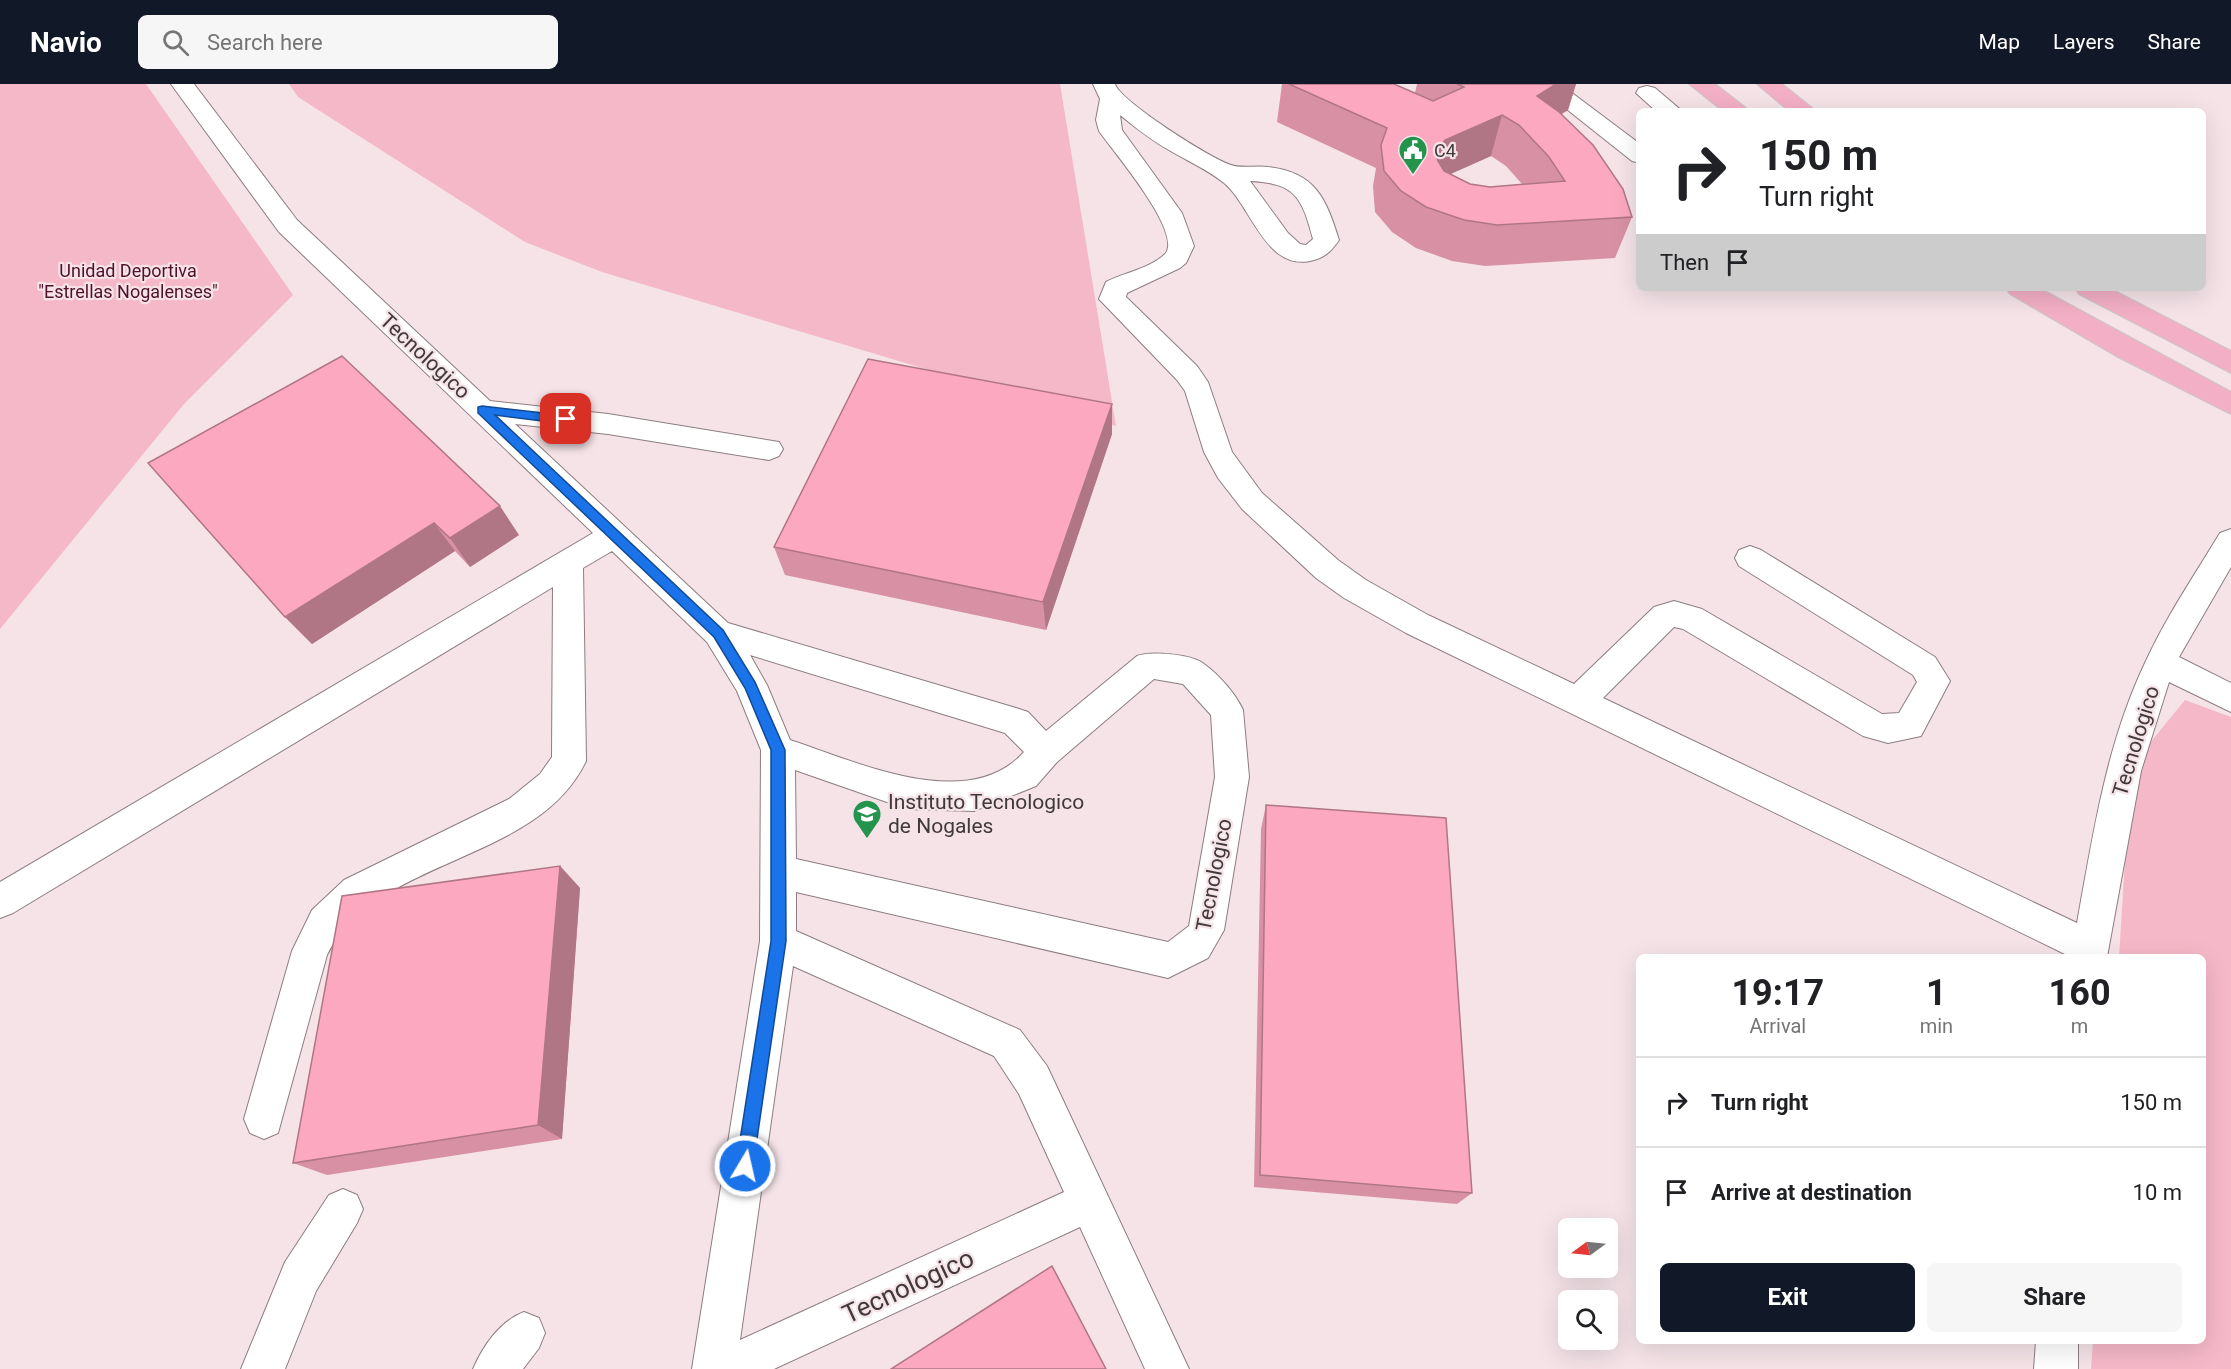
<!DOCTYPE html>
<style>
:root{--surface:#fff;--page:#f6f6f6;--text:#202124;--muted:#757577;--line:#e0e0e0;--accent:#111827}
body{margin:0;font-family:Roboto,sans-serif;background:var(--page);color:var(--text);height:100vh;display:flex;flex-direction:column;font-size:22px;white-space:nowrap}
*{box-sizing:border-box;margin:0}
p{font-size:20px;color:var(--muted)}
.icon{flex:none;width:33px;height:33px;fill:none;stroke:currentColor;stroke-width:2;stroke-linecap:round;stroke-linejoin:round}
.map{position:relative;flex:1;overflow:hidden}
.drawer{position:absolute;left:1636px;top:870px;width:570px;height:390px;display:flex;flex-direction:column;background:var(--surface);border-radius:9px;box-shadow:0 6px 24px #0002}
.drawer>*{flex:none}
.hud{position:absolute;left:1636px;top:24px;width:570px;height:183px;border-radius:9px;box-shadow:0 6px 24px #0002;background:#fff;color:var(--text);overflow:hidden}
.needle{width:39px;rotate:255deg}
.fabs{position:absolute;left:1558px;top:1134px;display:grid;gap:12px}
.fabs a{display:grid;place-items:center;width:60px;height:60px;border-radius:9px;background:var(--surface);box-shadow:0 6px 24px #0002;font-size:30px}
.pin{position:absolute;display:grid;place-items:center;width:51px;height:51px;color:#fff;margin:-26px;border-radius:12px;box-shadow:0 3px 9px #0006}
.me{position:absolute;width:66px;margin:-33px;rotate:9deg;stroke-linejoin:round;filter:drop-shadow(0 0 4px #0008)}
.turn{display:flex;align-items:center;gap:21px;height:126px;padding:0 24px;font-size:27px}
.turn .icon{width:78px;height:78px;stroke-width:2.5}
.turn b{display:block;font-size:42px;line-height:51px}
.then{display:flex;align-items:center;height:57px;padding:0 24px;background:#0003;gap:12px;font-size:22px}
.eta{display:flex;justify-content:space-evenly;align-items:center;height:102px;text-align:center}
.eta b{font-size:36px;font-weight:700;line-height:42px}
.primary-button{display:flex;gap:12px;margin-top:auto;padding:12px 24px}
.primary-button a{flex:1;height:69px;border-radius:9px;background:var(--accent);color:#fff;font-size:24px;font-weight:700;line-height:69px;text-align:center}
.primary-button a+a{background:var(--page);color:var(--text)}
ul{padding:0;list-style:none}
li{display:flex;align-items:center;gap:18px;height:90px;padding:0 24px;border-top:2px solid var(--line)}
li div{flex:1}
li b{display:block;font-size:22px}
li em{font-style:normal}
header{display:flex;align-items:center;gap:36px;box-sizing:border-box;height:84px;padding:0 30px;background:var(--accent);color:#fff}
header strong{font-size:28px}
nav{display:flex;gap:33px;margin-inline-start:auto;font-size:21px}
.search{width:420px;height:54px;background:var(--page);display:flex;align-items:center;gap:15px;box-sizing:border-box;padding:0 21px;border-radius:9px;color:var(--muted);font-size:22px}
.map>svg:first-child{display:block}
.green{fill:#f5b8c8}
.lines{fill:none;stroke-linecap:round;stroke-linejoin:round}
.minor-casing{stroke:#8c7d81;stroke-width:2}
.major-casing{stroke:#cac8c8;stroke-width:2}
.minor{fill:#fff;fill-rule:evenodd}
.major{fill:#f3afc5;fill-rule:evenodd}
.wall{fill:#d890a5;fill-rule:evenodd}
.shaded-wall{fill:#b07686}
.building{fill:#fba8c0;stroke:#b07686;stroke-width:1.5;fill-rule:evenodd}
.route{fill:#1a73e8;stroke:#114b97;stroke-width:1.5}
.labels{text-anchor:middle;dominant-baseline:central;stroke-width:4.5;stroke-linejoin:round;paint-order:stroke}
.far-poi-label{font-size:18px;fill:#40393a;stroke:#f5e3e8;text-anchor:start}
.far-park-label{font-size:18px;fill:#4f1129;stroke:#f5e3e8}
.street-label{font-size:21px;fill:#40393a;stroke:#f5e3e8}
.poi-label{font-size:21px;fill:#40393a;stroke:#f5e3e8;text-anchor:start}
.near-street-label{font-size:26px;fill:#40393a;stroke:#f5e3e8}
</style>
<header>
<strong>Navio</strong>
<div class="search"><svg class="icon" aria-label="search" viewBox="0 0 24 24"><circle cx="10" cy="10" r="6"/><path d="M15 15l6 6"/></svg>Search here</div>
<nav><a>Map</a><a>Layers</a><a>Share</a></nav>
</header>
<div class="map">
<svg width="2231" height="1285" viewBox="0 0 2231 1285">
<rect width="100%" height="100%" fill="#f5e3e8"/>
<!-- green -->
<g class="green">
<polygon points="0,0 146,0 293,211 184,320 0,545"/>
<polygon points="289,0 1060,0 1116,342 602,188 525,158 298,13"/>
<polygon points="2185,616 2231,633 2231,1285 2091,1285 2093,1257 2204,1257 2204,873 2119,873 2131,682"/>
</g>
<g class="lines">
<!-- minor casing -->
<g class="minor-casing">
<g id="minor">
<path d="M171,0h23l103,136 193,181 118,13 171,28 4,7 -4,7 -10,4 -161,-26 -93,-10 213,199 288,85 12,4 18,19 91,-75c14,-5 55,-2 67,8 15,11 32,30 39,46l6,67 -25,153 -16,28 -40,20 -372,-86v39l224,99 27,36 142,303h-44l-65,-142 -306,142h-82l68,-428 1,-191 -24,-59 -30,-49 -95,-91 -29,17 3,193c-49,103 -209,95 -259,194l-49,178 -14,6 -14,-6 -6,-14 48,-168 20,-41 32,-30 165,-81 31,-25 12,-17 1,-170 -540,326 -13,5v-36l593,-349 -314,-301zM750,571l255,78 19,19c-56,63 -169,9 -234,-12l-23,-55zM1154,595l29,5 28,31 4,62 -26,149 -21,16 -372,-83 -1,-89 112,39 67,2 62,-25 21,-24zM793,882l201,90 25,38 45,98 -324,148z"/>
<path d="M1093,0h22c5,17 96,75 116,81 11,4 26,0 37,2 47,5 58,31 71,73 -8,12 -15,18 -29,21 -45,9 -59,-56 -86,-78 -17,-14 -37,-22 -55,-33 -18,-10 -33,-22 -49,-35l2,15 60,83 12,33 -8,17 -6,5 -53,25 -1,4 71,69 11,16 24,70 30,41 76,67 28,20 62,35 146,69 80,-77 20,-6 28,8 180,105 17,-1 18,-31 -4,-7 -174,-109 -4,-8 4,-8 11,-4 11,4 174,107 15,24 -29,55 -33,7 -25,-7 -180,-107 -9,-2 -71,71 474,225c16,-88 29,-178 68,-260 21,-46 49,-87 75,-130l11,-4v38l-52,90 52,26v29l-62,-30 -28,89 -34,186h-36l-665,-324 -62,-35 -28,-20 -74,-69 -24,-31 -14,-26 -19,-61 -8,-11 -78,-81 7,-17c17,-9 45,-14 59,-28 19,-21 -53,-104 -66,-123l-3,-11 4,-21zM1250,97c46,2 52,17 63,58l-7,6 -6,-1 -12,-11z"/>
<polygon points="1535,0 1560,0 1640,60 1640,79 1632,77"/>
<polygon points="1647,2 1655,4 1682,27 1656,27 1636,9 1639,4"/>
<polygon points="343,1105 357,1111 363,1125 357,1139 316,1207 285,1285 241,1285 285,1178 329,1111"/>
<path d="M524,1228l15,6 6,15 -6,15 -16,21h-50c10,-23 27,-48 51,-57z"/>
<polygon points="2036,1257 2078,1257 2078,1285 2034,1285"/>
</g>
</g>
<!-- major casing -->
<g class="major-casing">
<g id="major">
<polygon points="1689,0 1715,0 1750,27 1723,27"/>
<polygon points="1757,0 1782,0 1816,27 1789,27"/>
<polygon points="2006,204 2039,204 2231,308 2231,330 2116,272 2010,210"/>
<polygon points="2075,204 2109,204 2231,267 2231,289 2079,210"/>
</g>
</g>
<!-- minor -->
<use href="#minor" class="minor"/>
<!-- major -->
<use href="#major" class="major"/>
</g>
<!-- wall -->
<g class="wall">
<path d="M1282,0h112l21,9 2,-9h159l-8,26 -7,4 71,103 -17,41 -130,8 -33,-5 -36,-13 -24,-16 -17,-20 -2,-26 3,-18 -99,-46zM1491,72l15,10 16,18 -32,3 -20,-3 -20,-10z"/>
<polygon points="1112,320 1112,350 1046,546 785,491 774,463"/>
<polygon points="148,379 519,451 470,483 455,467 312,560 285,533"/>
<polygon points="1266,721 1472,1109 1457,1120 1254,1103 1261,745"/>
<polygon points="560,782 580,804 562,1055 327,1091 293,1079"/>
</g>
<!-- shaded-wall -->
<g class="shaded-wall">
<polygon points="1556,0 1576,0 1568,26 1528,51 1537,12"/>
<polygon points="1502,31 1491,72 1435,97 1436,70 1445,56"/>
<polygon points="1112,320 1112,350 1046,546 1043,518"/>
<polygon points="500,422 519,451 470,483 450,454"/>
<polygon points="434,439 455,467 312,560 285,533"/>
<polygon points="560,782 580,804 562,1055 538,1041"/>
</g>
<!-- building -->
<g class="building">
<path d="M1289,0h105l39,17 31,-14 -7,-3h99l-19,12 22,16 34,33 30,44 9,28 -135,8 -33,-5 -38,-13 -25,-16 -17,-20 -3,-26 6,-17zM1502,31l17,10 30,32 16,24 -75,6 -20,-3 -26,-13 -6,-10 -2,-7 9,-14z"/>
<polygon points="342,272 500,422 450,454 434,439 285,533 148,379"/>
<polygon points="868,275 1112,320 1043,518 774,463"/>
<polygon points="1266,721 1446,734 1472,1109 1260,1091"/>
<polygon points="560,782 538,1041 293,1079 342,812"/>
<polygon points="1052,1182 1106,1285 891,1285"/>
</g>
<!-- route -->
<polygon class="route" points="482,322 570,332 572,335 566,340 495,331 723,546 755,598 785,666 786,857 753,1082 750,1088 745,1091 739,1088 736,1082 771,857 771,666 745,604 714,553 478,329 478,323"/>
<!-- icons -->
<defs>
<g id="civic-pin" transform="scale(1.5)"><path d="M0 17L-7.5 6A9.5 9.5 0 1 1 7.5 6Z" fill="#24944d" stroke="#f5e3e8"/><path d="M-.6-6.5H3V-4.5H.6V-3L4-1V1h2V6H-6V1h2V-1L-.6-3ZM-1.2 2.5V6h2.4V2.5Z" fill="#fff"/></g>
<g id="university-pin" transform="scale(1.5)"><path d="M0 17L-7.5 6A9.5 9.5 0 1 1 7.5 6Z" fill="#24944d" stroke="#f5e3e8"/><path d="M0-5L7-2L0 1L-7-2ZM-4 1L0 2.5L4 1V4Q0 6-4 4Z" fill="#fff"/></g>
</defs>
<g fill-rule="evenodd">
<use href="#civic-pin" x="1413" y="66"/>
<use href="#university-pin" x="867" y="730"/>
</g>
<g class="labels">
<!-- far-poi labels -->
<g class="far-poi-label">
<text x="1434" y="66">C4</text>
</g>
<!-- far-park labels -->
<g class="far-park-label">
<text x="128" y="186">Unidad Deportiva<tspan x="128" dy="21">"Estrellas Nogalenses"</tspan></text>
</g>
<!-- street labels -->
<g class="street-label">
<text transform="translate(425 272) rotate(43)">Tecnologico</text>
<text transform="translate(2136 657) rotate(-73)">Tecnologico</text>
<text transform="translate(1214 791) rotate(-79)">Tecnologico</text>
</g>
<!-- poi labels -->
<g class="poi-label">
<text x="888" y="718">Instituto Tecnologico<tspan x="888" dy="24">de Nogales</tspan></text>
</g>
<!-- near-street labels -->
<g class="near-street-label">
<text transform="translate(908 1202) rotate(-25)">Tecnologico</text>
</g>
</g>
</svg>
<div class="fabs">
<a><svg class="needle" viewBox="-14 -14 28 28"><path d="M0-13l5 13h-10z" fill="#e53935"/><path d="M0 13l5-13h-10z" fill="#757577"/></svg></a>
<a><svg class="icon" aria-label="search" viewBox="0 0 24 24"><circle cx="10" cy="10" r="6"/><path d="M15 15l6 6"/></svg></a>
</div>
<div class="pin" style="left:566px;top:335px;background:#d93025"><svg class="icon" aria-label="arrive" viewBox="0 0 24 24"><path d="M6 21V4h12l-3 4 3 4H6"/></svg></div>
<svg class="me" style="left:745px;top:1082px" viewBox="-20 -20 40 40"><circle r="17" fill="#1a73e8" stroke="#fff" stroke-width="3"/><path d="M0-11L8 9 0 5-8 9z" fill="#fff"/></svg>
<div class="hud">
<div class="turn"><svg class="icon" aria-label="right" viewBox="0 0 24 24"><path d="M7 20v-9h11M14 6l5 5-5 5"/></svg><div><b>150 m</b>Turn right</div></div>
<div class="then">Then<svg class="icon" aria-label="arrive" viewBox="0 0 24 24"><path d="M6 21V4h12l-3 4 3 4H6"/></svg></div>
</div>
<section class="drawer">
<div class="eta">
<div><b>19:17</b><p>Arrival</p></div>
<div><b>1</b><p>min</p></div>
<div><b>160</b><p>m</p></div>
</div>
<ul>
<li><svg class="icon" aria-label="right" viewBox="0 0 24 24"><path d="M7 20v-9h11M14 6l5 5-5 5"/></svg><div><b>Turn right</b></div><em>150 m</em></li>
<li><svg class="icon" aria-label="arrive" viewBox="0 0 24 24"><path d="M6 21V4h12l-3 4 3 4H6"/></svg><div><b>Arrive at destination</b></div><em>10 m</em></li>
</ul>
<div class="primary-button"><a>Exit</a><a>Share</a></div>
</section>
</div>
